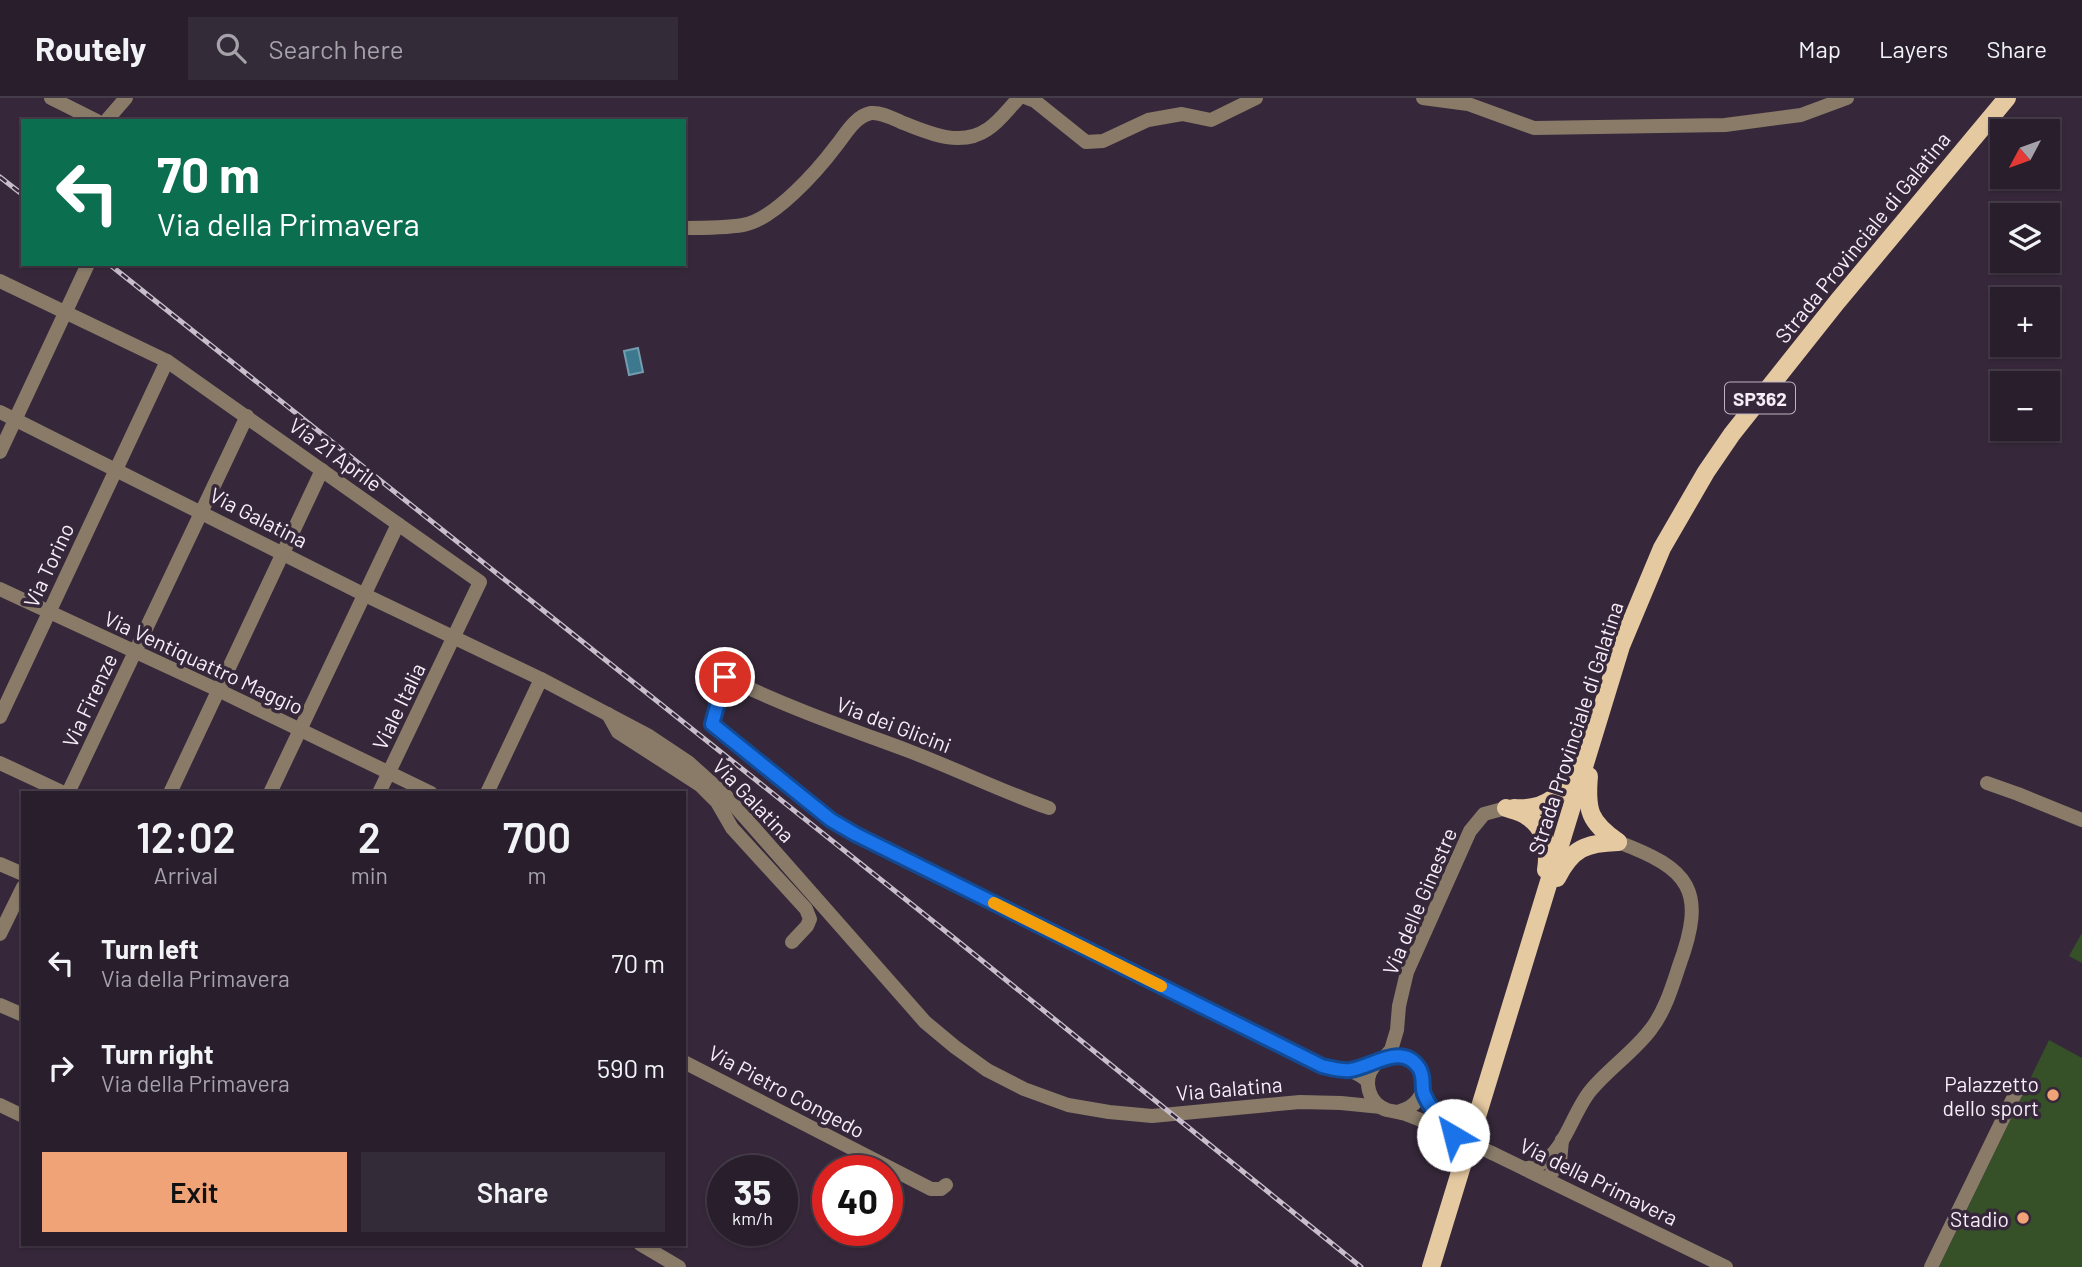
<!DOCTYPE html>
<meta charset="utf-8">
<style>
:root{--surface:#281e2c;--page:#342b38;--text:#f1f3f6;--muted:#a5a2a9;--line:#443c48;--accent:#efa377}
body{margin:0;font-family:Barlow,sans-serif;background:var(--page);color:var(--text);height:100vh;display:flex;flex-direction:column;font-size:26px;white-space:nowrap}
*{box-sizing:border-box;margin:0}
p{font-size:23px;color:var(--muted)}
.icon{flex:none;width:38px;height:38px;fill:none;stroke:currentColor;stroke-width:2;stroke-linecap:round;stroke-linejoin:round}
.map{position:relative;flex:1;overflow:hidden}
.drawer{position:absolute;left:21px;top:693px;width:665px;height:455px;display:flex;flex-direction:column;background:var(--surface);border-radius:0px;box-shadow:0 2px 5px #0004,0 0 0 2px var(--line)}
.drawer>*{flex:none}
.guide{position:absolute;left:21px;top:21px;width:665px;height:147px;border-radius:0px;box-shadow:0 2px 5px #0004,0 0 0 2px var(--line);background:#0b6e4f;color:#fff;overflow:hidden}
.needle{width:46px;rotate:229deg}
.buttons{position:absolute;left:1990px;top:21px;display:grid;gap:14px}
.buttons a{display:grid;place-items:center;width:70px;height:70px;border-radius:0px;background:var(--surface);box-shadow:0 2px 5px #0004,0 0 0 2px var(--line);font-size:35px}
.speed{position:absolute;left:707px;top:1057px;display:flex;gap:14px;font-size:35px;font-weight:700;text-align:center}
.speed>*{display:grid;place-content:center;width:91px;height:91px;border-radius:50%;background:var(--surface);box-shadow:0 2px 5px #0004,0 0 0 2px var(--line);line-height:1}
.speed small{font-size:18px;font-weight:400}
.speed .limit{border:10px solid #d22;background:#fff;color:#111}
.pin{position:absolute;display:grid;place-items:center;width:60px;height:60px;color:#fff;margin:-30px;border:4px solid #fff;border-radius:50%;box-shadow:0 2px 7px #0007}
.me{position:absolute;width:77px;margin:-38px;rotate:323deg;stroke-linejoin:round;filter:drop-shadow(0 0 5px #0008)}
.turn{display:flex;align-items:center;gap:24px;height:147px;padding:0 21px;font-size:32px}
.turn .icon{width:91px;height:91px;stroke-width:2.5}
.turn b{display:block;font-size:49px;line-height:60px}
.eta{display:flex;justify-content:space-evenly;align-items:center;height:119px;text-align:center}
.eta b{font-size:42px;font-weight:600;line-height:49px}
.button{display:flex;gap:14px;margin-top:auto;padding:14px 21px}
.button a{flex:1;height:80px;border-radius:0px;background:var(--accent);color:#111;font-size:28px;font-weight:600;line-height:80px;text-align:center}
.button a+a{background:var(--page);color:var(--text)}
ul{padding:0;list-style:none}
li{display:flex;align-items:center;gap:21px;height:105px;padding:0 21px}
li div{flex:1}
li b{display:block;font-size:26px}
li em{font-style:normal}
header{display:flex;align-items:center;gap:42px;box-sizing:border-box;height:98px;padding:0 35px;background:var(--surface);border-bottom:2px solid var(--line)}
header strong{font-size:33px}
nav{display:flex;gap:38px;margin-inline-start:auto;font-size:24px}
.search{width:490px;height:63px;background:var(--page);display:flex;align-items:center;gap:18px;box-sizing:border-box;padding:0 24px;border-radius:0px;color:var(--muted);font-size:26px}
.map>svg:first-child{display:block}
.green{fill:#365028}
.water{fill:#3c798f;stroke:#749caf;stroke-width:2}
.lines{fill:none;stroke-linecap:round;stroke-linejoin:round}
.minor{stroke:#897b68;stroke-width:14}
.major{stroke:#e5c9a1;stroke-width:18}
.rail-casing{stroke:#c8becb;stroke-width:5}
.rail{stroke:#36283a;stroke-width:2.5;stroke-dasharray:8;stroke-linecap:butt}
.minor-bridge{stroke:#897b68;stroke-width:14}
.route-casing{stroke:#114b97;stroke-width:18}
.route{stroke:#1a73e8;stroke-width:12}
.slow{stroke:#f59e0b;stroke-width:12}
.poi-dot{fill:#efa377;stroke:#36283a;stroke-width:2.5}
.labels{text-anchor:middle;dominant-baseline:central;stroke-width:7;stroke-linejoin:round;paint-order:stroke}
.shield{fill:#36283a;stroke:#bdb3c0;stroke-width:2}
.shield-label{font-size:19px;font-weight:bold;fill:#f7eef9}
.street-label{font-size:21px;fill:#f7eef9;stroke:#36283a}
.poi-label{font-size:21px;fill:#f7eef9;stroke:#36283a;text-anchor:end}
</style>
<header>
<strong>Routely</strong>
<div class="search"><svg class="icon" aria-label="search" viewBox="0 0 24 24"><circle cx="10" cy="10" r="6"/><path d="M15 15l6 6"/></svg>Search here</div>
<nav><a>Map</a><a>Layers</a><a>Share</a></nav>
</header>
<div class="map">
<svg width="2082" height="1169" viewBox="0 0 2082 1169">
<rect width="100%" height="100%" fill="#36283a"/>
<!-- green -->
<g class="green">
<polygon points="2082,835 2082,865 2069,858"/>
<polygon points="2049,942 2082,960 2082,1169 1939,1169"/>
</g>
<!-- water -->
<polygon class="water" points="638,250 643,274 629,277 624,253"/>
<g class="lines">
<!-- minor -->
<g class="minor">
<polyline points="51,0 97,23"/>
<polyline points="1027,0 1035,3 1086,44 1103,43 1148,22 1182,16 1211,22 1256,0"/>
<polyline points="1423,0 1468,6 1534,30 1725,27 1801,17 1847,0"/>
<polyline points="106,23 126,0"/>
<path d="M684,130c19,0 41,0 59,-3 31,-5 75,-55 93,-79 9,-11 19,-30 35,-33 10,-1 21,5 30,9 27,11 60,26 87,7 12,-8 21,-21 31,-31"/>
<polyline points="0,183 167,263 480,484 379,695"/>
<polyline points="0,314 365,497 541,581 649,638 688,664 726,698 925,924 955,949 987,972 1024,991 1068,1007 1109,1014 1152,1018 1300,1004 1341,1005 1381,1009"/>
<polyline points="0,354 88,166"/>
<polyline points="0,491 218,592 431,695"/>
<polyline points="608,616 618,634 700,687 717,704 732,730 806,811 810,821 807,828 792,844"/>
<polyline points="0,619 167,263"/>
<polyline points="0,665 64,695"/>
<polyline points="1987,685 2018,696 2082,722"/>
<polyline points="68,695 247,318"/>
<polyline points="170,695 322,372"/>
<polyline points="270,695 398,426"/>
<polyline points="487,695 541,581"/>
<path d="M1049,710c-48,-17 -93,-39 -140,-57 -62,-23 -125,-45 -184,-74l-13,47 119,96 24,14 467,232c16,3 35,3 46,16"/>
<polyline points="0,766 23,776"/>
<polyline points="0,836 23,789"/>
<polyline points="0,907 23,917"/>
<polyline points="1383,961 1391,952 1397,932 1399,908 1407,874 1470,733 1484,716 1506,710"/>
<polyline points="684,964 931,1091 941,1091 946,1087"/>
<polyline points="1423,994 1437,1019 1447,1030"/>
<polyline points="0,1007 23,1018"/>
<path d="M1400,1013c32,-8 32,-52 -2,-55 -9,-1 -18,3 -24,10 -12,15 -5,38 13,44 8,2 14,2 21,5 16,6 30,12 45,20"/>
<polyline points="1492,1055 1726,1169"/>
<path d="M1525,1071c5,-2 10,-2 15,-5 25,-13 33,-53 51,-74 18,-22 43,-38 60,-61 14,-18 21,-42 28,-63 28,-76 11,-97 -61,-124"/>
<polyline points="1547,1081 1560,1064 1562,1042"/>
<polyline points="640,1146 679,1169"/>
<polyline points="1931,1169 2019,988"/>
</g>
<!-- major -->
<g class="major">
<path d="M1589,678c-3,34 0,46 29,66"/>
<path d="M1506,710c6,2 16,4 22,9 18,12 21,33 18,53"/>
<path d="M1514,710c35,3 48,-15 65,-42"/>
<path d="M1557,780c15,-30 29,-35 61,-36"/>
<polyline points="1431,1169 1621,548 1662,450 1706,374 1732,336 1837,204 2007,0"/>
</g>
<!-- rail casing -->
<g class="rail-casing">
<g id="rail">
<polyline points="0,79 23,97"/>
<polyline points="109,166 954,840 1361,1169"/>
</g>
</g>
<!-- rail -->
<use href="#rail" class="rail"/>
<!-- minor-bridge -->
<polyline class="minor-bridge" points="1453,1037 1492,1055"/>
</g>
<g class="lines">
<!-- route casing -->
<g class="route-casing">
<path id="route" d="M725,579l-13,47 119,96 24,14 467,232c9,2 19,5 28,4 22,-3 52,-28 69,-2 6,9 2,18 5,26 6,15 19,29 29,41"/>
</g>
<!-- route -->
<use href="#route" class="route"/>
<!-- slow -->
<polyline class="slow" points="994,805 1161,888"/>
</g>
<!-- markers -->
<g class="poi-dot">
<circle cx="2053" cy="997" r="7"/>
<circle cx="2023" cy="1120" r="7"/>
</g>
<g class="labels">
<!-- shield labels -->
<rect class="shield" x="1725" y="284.5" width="70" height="31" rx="5"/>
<g class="shield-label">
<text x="1760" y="300">SP362</text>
</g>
<!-- street labels -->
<g class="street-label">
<text transform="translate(1862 139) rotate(-51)">Strada Provinciale di Galatina</text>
<text transform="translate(336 356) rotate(36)">Via 21 Aprile</text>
<text transform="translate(259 419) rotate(27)">Via Galatina</text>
<text transform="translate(48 467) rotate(-65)">Via Torino</text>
<text transform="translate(204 564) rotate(25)">Via Ventiquattro Maggio</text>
<text transform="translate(89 602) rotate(-65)">Via Firenze</text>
<text transform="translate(398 608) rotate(-64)">Viale Italia</text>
<text transform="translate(894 626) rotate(21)">Via dei Glicini</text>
<text transform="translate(1575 630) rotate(-72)">Strada Provinciale di Galatina</text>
<text transform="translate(754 702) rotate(46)">Via Galatina</text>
<text transform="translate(1419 803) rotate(-67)">Via delle Ginestre</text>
<text transform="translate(1229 990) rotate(-5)">Via Galatina</text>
<text transform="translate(787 993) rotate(28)">Via Pietro Congedo</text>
<text transform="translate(1599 1083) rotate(26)">Via della Primavera</text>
</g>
<!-- poi labels -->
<g class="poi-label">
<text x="2039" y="985">Palazzetto<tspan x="2039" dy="24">dello sport</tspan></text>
<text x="2009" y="1120">Stadio</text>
</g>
</g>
</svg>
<div class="buttons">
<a><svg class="needle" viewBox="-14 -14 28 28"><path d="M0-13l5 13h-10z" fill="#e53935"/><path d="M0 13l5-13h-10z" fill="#a5a2a9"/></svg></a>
<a><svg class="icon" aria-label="layers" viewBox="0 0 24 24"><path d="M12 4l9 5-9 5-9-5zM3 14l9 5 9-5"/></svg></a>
<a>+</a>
<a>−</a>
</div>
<div class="speed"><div>35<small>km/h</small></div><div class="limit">40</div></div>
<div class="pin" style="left:725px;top:579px;background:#d93025"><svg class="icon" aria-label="arrive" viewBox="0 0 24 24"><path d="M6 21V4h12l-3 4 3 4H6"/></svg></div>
<svg class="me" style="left:1453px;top:1037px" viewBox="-20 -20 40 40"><circle r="19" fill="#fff"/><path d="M0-13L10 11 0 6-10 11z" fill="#1a73e8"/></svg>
<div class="guide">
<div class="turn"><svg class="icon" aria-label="left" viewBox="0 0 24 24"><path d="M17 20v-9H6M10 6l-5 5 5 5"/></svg><div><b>70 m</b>Via della Primavera</div></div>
</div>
<section class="drawer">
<div class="eta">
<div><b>12:02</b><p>Arrival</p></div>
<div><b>2</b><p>min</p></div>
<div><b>700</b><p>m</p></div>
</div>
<ul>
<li><svg class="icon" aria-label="left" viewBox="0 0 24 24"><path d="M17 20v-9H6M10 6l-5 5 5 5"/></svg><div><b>Turn left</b><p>Via della Primavera</p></div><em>70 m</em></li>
<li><svg class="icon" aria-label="right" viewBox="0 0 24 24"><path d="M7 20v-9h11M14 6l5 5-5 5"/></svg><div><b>Turn right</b><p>Via della Primavera</p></div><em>590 m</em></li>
</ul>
<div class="button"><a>Exit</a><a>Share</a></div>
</section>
</div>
